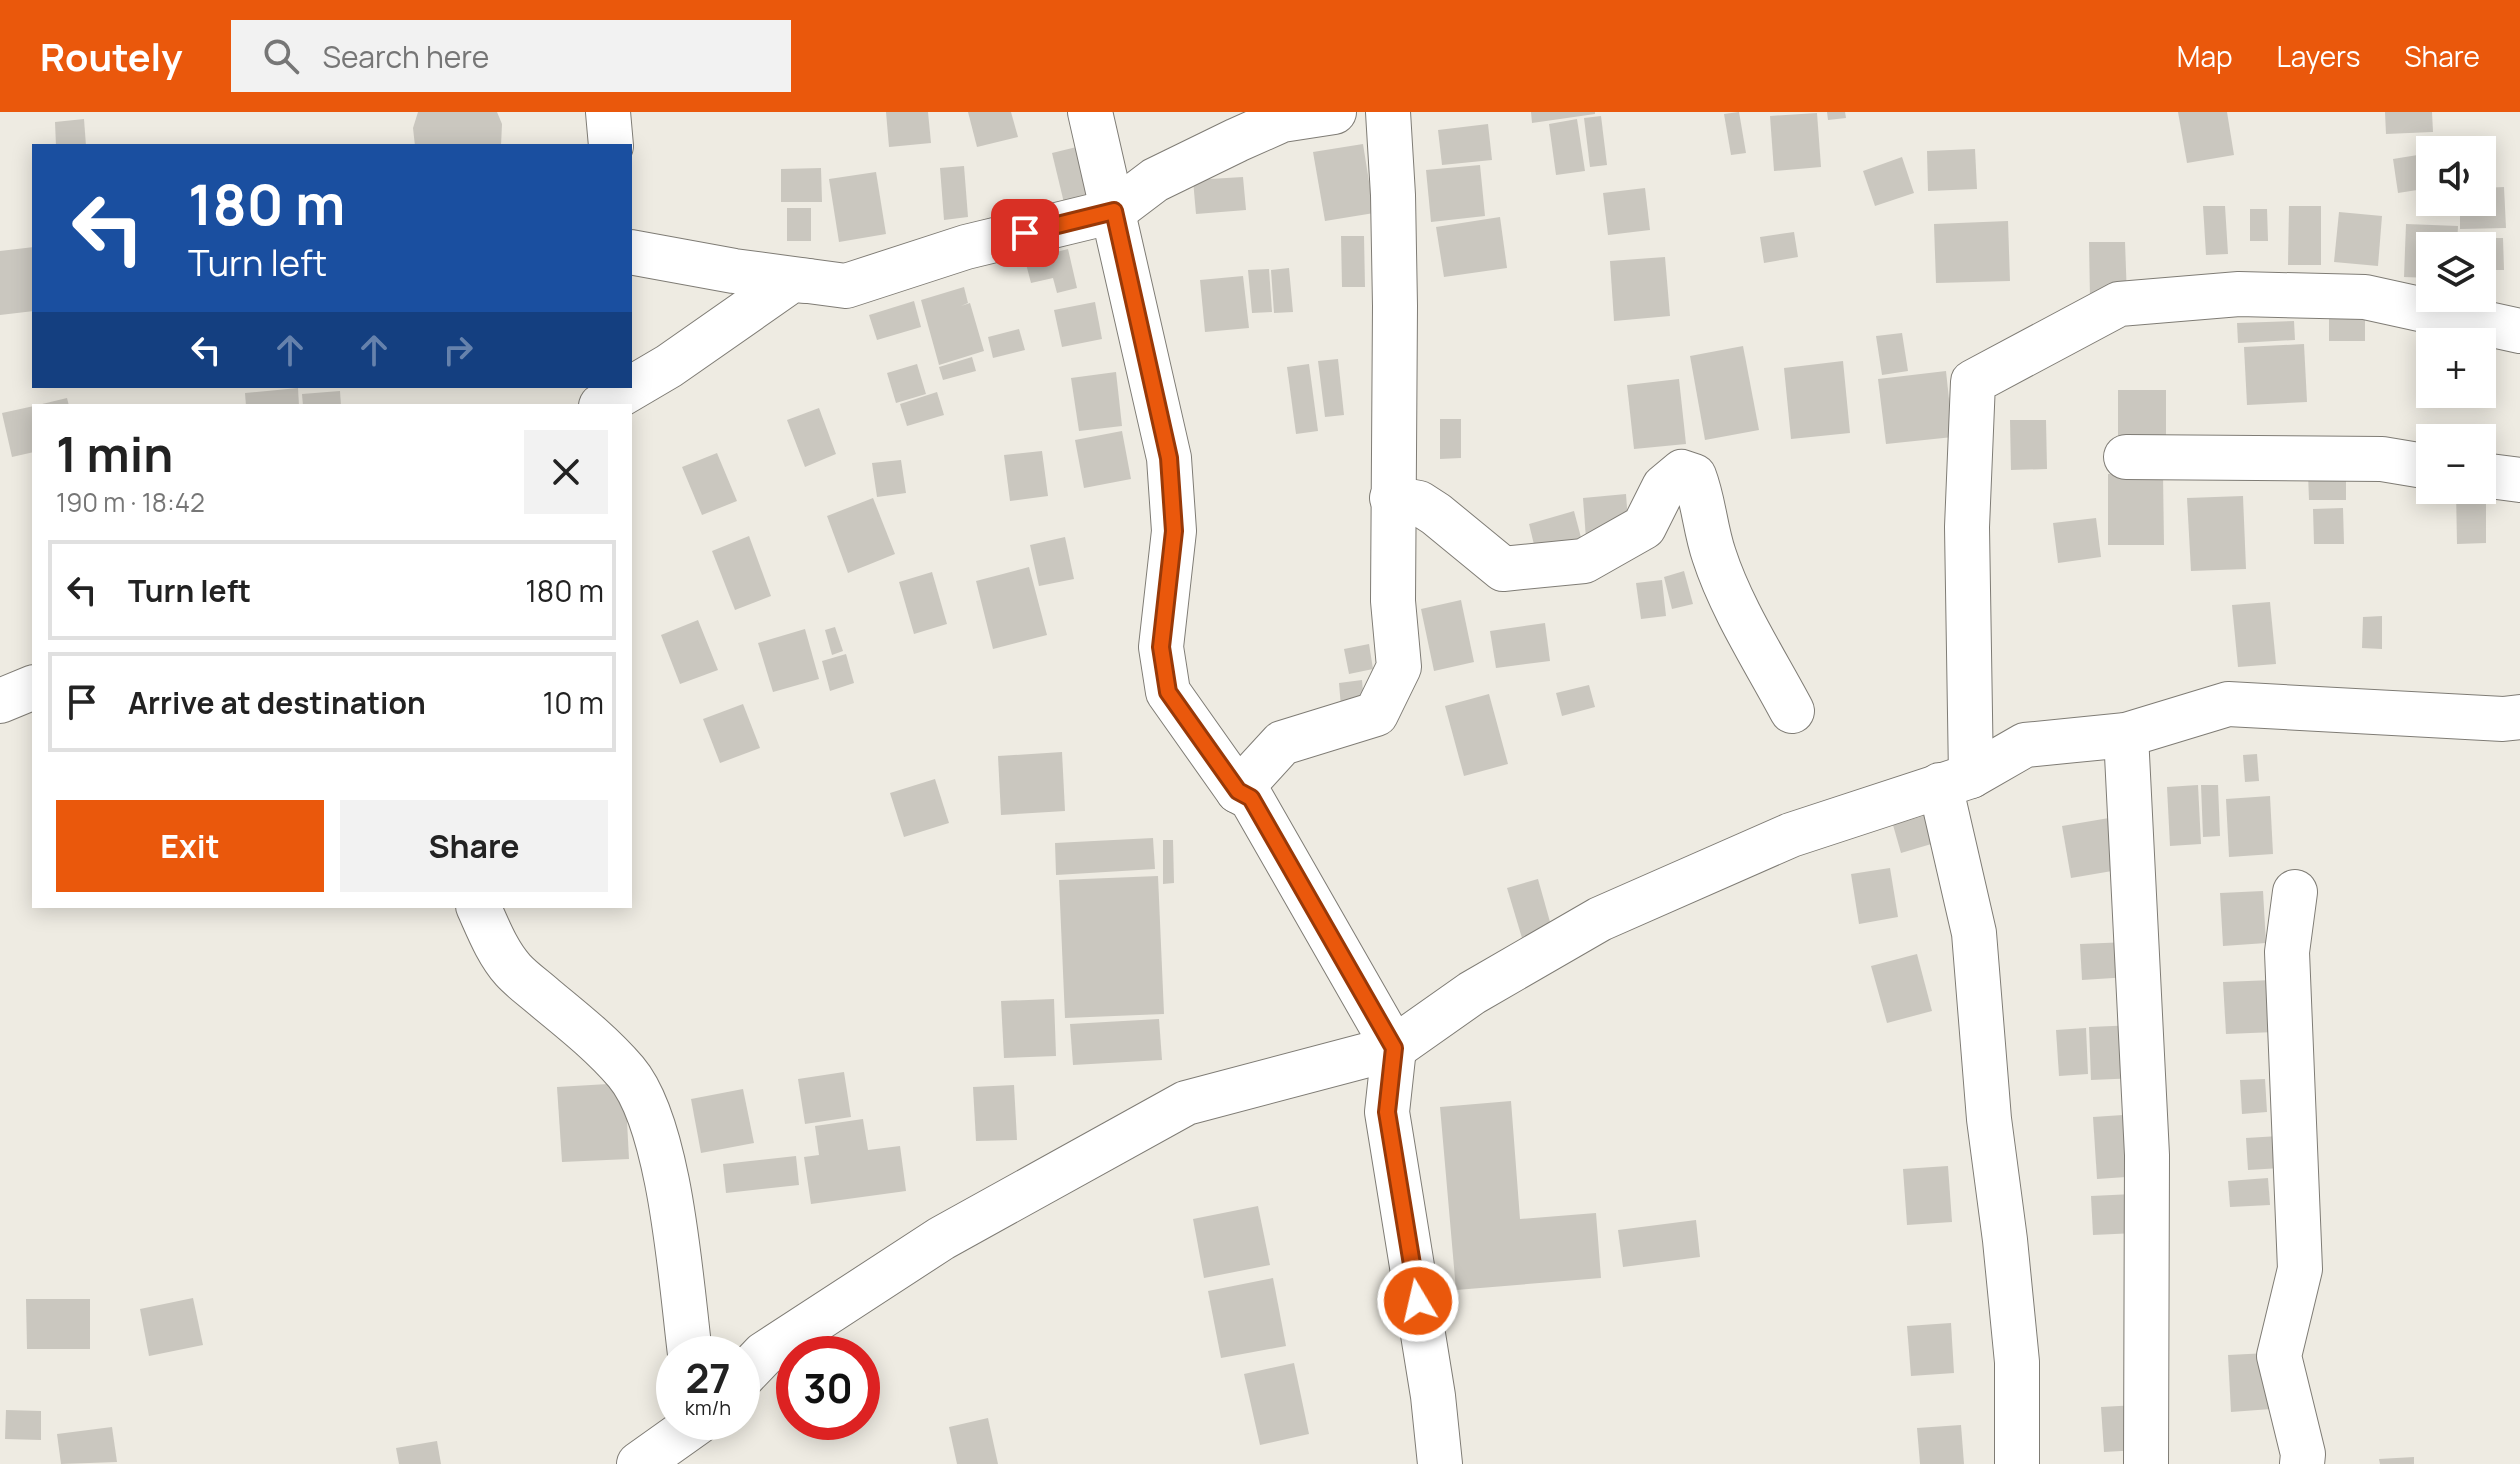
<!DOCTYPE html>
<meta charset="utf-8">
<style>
:root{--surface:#fff;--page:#f2f2f2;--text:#222;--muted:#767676;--line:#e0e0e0;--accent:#ea580c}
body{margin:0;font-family:Manrope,sans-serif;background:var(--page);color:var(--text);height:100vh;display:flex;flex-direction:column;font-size:30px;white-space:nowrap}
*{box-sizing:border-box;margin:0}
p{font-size:26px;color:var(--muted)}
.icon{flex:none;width:44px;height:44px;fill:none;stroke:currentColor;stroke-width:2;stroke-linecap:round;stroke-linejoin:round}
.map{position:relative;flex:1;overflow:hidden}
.panel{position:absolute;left:32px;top:292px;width:600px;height:504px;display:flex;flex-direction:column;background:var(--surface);border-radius:0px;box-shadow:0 4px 20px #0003}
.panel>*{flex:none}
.top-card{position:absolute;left:32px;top:32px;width:600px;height:244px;border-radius:0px;box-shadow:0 4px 20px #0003;background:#1a4fa0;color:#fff;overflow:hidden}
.controls{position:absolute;left:2416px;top:24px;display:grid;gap:16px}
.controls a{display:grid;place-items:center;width:80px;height:80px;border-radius:0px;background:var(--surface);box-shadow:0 4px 20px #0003;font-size:40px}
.speed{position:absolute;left:656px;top:1224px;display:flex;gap:16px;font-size:40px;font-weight:700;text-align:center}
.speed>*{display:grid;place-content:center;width:104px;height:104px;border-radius:50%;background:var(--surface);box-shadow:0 4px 20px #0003;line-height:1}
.speed small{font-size:20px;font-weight:400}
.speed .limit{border:12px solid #d22;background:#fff;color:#111}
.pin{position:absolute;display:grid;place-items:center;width:68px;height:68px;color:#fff;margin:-34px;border-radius:16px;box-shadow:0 4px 12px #0006}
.me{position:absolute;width:88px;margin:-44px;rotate:351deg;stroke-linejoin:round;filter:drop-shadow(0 0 6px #0008)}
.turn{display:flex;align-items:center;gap:28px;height:168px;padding:0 24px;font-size:36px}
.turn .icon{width:104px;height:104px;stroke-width:2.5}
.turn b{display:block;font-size:56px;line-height:68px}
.lanes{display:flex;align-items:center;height:76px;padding:0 24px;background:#0003;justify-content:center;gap:40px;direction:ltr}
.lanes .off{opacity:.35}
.round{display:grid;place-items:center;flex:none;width:84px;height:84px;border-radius:0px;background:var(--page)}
.overview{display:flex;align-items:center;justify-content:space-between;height:136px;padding:0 24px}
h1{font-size:48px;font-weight:700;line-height:60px}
.cta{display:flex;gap:16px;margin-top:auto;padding:16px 24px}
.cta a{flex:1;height:92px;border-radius:0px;background:var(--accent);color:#fff;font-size:32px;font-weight:700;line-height:92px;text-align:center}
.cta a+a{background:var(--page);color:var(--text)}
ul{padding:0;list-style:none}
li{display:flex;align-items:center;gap:24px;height:100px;margin:0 16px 12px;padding:0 8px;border:4px solid var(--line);border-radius:0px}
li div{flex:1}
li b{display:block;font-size:30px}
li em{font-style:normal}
header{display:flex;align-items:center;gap:48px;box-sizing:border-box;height:112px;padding:0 40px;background:var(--accent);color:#fff}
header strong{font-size:38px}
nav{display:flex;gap:44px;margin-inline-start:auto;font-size:28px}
.search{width:560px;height:72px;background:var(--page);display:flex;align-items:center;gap:20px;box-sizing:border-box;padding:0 28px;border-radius:0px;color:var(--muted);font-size:30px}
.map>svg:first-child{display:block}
.building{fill:#cac7bf}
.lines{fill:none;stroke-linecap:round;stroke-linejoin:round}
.minor-casing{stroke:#7f7c75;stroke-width:46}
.minor{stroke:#fff;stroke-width:44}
.route-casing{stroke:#983908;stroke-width:20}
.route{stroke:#ea580c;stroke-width:14}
</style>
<header>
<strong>Routely</strong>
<div class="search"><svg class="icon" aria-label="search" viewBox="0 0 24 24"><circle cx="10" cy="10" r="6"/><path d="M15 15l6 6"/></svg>Search here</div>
<nav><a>Map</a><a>Layers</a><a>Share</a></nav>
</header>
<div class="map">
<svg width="2520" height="1352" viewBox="0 0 2520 1352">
<rect width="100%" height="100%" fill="#eeebe2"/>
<!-- building -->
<g class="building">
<polygon points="418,0 497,0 502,12 501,34 415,34 413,16"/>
<polygon points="886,0 928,0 931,31 889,35"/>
<polygon points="968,0 1011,0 1018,25 977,35"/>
<polygon points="1531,0 1595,0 1595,2 1532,11"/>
<polygon points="1739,0 1746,41 1731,43 1724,2"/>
<polygon points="1827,0 1845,0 1846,6 1828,8"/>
<polygon points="2178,0 2227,0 2234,43 2187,51"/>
<polygon points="2385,0 2432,0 2433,20 2386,22"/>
<polygon points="1817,1 1821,55 1774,59 1770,4"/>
<polygon points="1601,4 1607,53 1590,55 1584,6"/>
<polygon points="84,7 86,34 56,34 55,10"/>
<polygon points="1577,7 1585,59 1556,63 1549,12"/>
<polygon points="1488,12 1492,48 1442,53 1438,18"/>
<polygon points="1093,31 1106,84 1065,95 1052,41"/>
<polygon points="1363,32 1374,101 1325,109 1313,40"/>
<polygon points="1975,37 1977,77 1928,79 1927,39"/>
<polygon points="2430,41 2430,76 2398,81 2393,47"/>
<polygon points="1902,45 1914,81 1875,94 1863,59"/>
<polygon points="1480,53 1485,104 1431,110 1426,58"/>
<polygon points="964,54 968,105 944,108 940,56"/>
<polygon points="821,56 822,90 781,90 781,57"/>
<polygon points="876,60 886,122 839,130 829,67"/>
<polygon points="1243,65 1246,98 1196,102 1193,68"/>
<polygon points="2504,75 2506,116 2460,117 2460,90 2482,90 2482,76"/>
<polygon points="1645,76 1650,118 1608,123 1603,81"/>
<polygon points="2203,94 2225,94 2228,142 2206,143"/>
<polygon points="2289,94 2321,94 2321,153 2288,153"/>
<rect x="787" y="96" width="24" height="33"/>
<polygon points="2250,97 2267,97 2268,129 2250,129"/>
<polygon points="2339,100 2382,104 2378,154 2334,150"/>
<polygon points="1500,105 1507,156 1444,165 1436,115"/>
<polygon points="2008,109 2010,169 1936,171 1934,112"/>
<polygon points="2406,112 2458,114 2457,134 2430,134 2430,166 2404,165"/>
<polygon points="1794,120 1798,145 1764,151 1760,125"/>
<polygon points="1341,124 1364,124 1365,175 1342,175"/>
<polygon points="2472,126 2503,126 2504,158 2482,158 2482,134 2472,134"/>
<polygon points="2089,130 2125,130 2127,185 2090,186"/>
<polygon points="34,135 34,199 0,203 0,139"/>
<polygon points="1068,137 1077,176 1057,181 1053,166 1031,171 1025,148"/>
<polygon points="1665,145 1670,204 1614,209 1610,149"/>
<polygon points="1289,156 1293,200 1274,201 1271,158"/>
<polygon points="1269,157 1272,200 1252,201 1248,158"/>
<polygon points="1243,164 1249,216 1205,220 1200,168"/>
<polygon points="964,175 968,191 961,194 970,191 984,239 939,253 921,188"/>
<polygon points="914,189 921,215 877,228 869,203"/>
<polygon points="1095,190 1102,227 1062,235 1054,198"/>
<rect x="2329" y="203" width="36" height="26"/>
<polygon points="2294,209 2295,228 2238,231 2237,211"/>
<polygon points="1019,217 1025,238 993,246 988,225"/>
<polygon points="1902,221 1908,259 1882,263 1876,224"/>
<polygon points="2304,232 2307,290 2247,293 2244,235"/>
<polygon points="1743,234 1759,318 1705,328 1690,244"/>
<polygon points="2491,239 2492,278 2482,279 2482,240"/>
<polygon points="972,245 976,259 943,268 939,255"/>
<polygon points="1338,247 1344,303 1325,305 1318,249"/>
<polygon points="1843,249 1850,321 1791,327 1784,256"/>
<polygon points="917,252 926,282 896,291 887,261"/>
<polygon points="1309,252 1318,319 1296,322 1287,255"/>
<polygon points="1946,259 1953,325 1886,332 1878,267"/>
<polygon points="1116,260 1122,314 1079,319 1071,266"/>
<polygon points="1679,267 1686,332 1634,337 1627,273"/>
<polygon points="298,276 299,294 246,294 245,281"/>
<rect x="2118" y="278" width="48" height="46"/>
<polygon points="340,279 341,294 303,294 302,282"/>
<polygon points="937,280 944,303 907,314 900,292"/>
<polygon points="67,286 69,294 38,294 38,293"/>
<polygon points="34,294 34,340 12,345 2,301"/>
<polygon points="819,296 836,342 805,355 787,308"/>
<polygon points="1440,307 1461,307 1461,346 1440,347"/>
<polygon points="2010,308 2046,308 2047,357 2011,358"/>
<polygon points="1122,319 1131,367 1084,376 1075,328"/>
<polygon points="1042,339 1048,384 1010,389 1004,343"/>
<polygon points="717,341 737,389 702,403 682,355"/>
<polygon points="901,348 906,381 877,385 872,351"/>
<polygon points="2108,362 2163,362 2164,433 2108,433"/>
<polygon points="2308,362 2346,362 2346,388 2309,388"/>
<polygon points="2456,378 2486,378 2486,431 2457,432"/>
<polygon points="1626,382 1629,423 1586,427 1583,386"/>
<polygon points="2243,384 2246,457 2191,459 2187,386"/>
<polygon points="873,386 895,442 848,461 827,404"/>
<polygon points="2343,396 2344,432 2314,432 2313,397"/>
<polygon points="1574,399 1583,433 1537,445 1529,412"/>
<polygon points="2096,406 2101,445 2058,451 2053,411"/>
<polygon points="749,424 771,484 735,498 712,439"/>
<polygon points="1065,425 1074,467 1039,474 1030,433"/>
<polygon points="1029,455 1047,523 993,537 976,469"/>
<polygon points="1684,459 1693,492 1672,497 1664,465"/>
<polygon points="932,460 947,512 914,522 899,470"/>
<polygon points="1662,468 1666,504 1641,507 1636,471"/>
<polygon points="1461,488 1474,550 1434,559 1421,497"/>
<polygon points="2270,490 2276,552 2238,555 2232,493"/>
<polygon points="2382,504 2382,537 2362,536 2363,505"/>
<polygon points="698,508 718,558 680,572 661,523"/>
<polygon points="1545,511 1550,549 1496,556 1490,519"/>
<polygon points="835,515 843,539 832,543 825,518"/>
<polygon points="805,517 819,567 773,580 758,531"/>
<polygon points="1369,532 1373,557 1349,562 1344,537"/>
<polygon points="846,542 854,571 830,579 822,549"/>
<polygon points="1362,568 1364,592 1341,595 1339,571"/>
<polygon points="1589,573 1595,595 1562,604 1556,581"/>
<polygon points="1489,582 1508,652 1464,664 1445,594"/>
<polygon points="743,592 760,636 720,651 703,607"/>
<polygon points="1062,640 1065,699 1001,703 998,644"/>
<polygon points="2257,642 2259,669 2245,670 2243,643"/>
<polygon points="935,667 949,711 904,725 890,681"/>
<polygon points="2198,673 2201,732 2170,734 2167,675"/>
<polygon points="2201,673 2218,673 2220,724 2203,725"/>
<polygon points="2270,684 2273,742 2229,745 2226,687"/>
<polygon points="1930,702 1938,730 1901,741 1893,713"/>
<polygon points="2109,706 2118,758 2071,766 2062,714"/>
<polygon points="1153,726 1155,757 1056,763 1055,731"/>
<polygon points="1163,728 1173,728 1174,771 1163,772"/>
<polygon points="1890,756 1898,805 1859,812 1851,762"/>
<polygon points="1158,764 1164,902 1065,906 1059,768"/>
<polygon points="1538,767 1552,817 1522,826 1507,776"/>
<polygon points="2263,779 2266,831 2223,834 2220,781"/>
<polygon points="2128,830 2129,865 2082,868 2080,832"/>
<polygon points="1917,842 1932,899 1887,911 1871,854"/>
<polygon points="2273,868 2275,920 2226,922 2223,870"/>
<polygon points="1054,887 1056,944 1004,946 1001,889"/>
<polygon points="1159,907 1162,948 1073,953 1070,912"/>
<polygon points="2136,913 2138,966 2091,968 2089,915"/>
<polygon points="2086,916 2088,962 2059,964 2056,918"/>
<polygon points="844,960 851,1005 805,1012 798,967"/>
<polygon points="2265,967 2267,1000 2242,1002 2240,968"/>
<polygon points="625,971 629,1047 562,1050 557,975"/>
<polygon points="1014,973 1017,1028 976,1029 973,975"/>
<polygon points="743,977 754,1031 701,1041 691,987"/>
<polygon points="1511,989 1520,1107 1596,1101 1601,1166 1456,1178 1440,995"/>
<polygon points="2138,1002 2141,1064 2097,1067 2093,1005"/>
<polygon points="863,1007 868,1038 900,1034 906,1079 811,1092 804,1045 819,1043 815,1014"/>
<polygon points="2279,1024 2281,1056 2248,1058 2246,1026"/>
<polygon points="796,1044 799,1073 726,1081 723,1052"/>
<polygon points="1948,1054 1952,1110 1907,1113 1903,1057"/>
<polygon points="2268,1066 2270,1093 2230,1095 2228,1069"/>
<polygon points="2133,1082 2136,1121 2093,1123 2091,1084"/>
<polygon points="1258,1094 1270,1153 1204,1166 1193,1107"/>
<polygon points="1696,1108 1700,1145 1623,1155 1618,1118"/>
<polygon points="1273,1166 1286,1234 1221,1246 1208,1179"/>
<polygon points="193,1186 203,1233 149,1244 140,1197"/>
<polygon points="26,1187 90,1187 90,1237 27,1237"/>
<polygon points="1951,1211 1954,1261 1911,1264 1907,1214"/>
<polygon points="2268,1241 2271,1297 2231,1300 2228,1243"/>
<polygon points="1294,1251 1309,1322 1260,1333 1244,1262"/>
<polygon points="2137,1293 2139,1338 2104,1340 2101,1295"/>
<polygon points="6,1298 41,1299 41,1328 5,1327"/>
<polygon points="988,1306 998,1352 957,1352 949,1315"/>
<polygon points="1961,1313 1964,1352 1920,1352 1917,1316"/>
<polygon points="112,1315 117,1350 61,1352 57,1322"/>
<polygon points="437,1329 441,1352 399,1352 396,1336"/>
<polygon points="2414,1345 2414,1352 2380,1352 2379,1347"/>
</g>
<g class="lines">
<!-- minor casing -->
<g class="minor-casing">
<g id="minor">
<polyline points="608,0 611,34"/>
<polyline points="1090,0 1169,346 1174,419 1161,535 1168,580 1238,679 1251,686 1394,936 1387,1000 1433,1284 1440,1352"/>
<polyline points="630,140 734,159 846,174 966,135 1114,99 1155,68 1237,28 1282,8 1334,0"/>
<polyline points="601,294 669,254 792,168 808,169"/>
<polyline points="2126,345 2382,347 2430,355"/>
<polyline points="2482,363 2520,368"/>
<path d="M1392,386l27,5 17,11 67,55 81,-8 60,-34 20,-40 18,-15 12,4c10,26 11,53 20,79 17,53 52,107 78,156"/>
<polyline points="0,589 34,575"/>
<polyline points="2126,623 2147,1043 2146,1352"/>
<polyline points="1971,664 1967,415 1973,270 2119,192 2239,182 2365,185 2520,219"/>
<polyline points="1940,673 1974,821 1989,1007 2005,1128 2017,1250 2017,1352"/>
<polyline points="1238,679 1282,631 1376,602 1399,555 1393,489 1395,194 1393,83 1388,0"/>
<polyline points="2295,780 2287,840 2300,1157 2279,1244 2303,1342 2302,1352"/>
<path d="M478,794c10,22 19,46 35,64 9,10 22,19 32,28 28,23 57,46 81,74 45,53 55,211 64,282"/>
<polyline points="742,1265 764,1242 942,1126 1186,991 1394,936 1472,881 1600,807 1791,723 1971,664 2025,633 2126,623 2228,592 2503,607 2520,605"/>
<polyline points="639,1352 698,1310"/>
</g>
</g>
<!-- minor -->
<use href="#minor" class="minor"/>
</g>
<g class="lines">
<!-- route casing -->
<g class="route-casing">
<polyline id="route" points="1025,121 1114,99 1169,346 1174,419 1161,535 1168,580 1238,679 1251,686 1394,936 1387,1000 1418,1189"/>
</g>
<!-- route -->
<use href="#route" class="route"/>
</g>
</svg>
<div class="controls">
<a><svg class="icon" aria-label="sound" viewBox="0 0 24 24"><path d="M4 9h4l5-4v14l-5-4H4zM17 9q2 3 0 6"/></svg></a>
<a><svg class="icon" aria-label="layers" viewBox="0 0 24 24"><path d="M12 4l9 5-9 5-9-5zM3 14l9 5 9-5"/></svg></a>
<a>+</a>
<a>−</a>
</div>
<div class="speed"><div>27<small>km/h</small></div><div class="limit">30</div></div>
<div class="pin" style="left:1025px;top:121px;background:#d93025"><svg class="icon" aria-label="arrive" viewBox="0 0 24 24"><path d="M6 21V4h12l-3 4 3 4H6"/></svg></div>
<svg class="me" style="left:1418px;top:1189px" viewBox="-20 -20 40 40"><circle r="17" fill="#ea580c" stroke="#fff" stroke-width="3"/><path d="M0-11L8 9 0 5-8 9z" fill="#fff"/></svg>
<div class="top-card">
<div class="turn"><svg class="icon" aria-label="left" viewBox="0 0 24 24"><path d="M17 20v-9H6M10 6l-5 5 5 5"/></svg><div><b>180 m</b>Turn left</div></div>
<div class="lanes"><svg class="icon" aria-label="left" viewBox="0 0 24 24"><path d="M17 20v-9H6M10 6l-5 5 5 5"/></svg><svg class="icon off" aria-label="ahead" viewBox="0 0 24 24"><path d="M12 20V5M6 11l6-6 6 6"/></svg><svg class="icon off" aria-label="ahead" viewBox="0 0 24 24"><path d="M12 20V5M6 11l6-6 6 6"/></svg><svg class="icon off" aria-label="right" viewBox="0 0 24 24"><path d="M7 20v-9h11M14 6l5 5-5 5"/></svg></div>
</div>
<section class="panel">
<div class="overview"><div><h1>1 min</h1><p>190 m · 18:42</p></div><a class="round"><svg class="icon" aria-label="close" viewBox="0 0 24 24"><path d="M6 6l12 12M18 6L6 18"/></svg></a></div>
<ul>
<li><svg class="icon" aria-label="left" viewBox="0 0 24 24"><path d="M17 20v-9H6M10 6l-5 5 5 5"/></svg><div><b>Turn left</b></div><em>180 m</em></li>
<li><svg class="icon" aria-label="arrive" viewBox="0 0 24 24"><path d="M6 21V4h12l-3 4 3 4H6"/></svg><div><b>Arrive at destination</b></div><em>10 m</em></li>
</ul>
<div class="cta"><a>Exit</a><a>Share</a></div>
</section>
</div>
